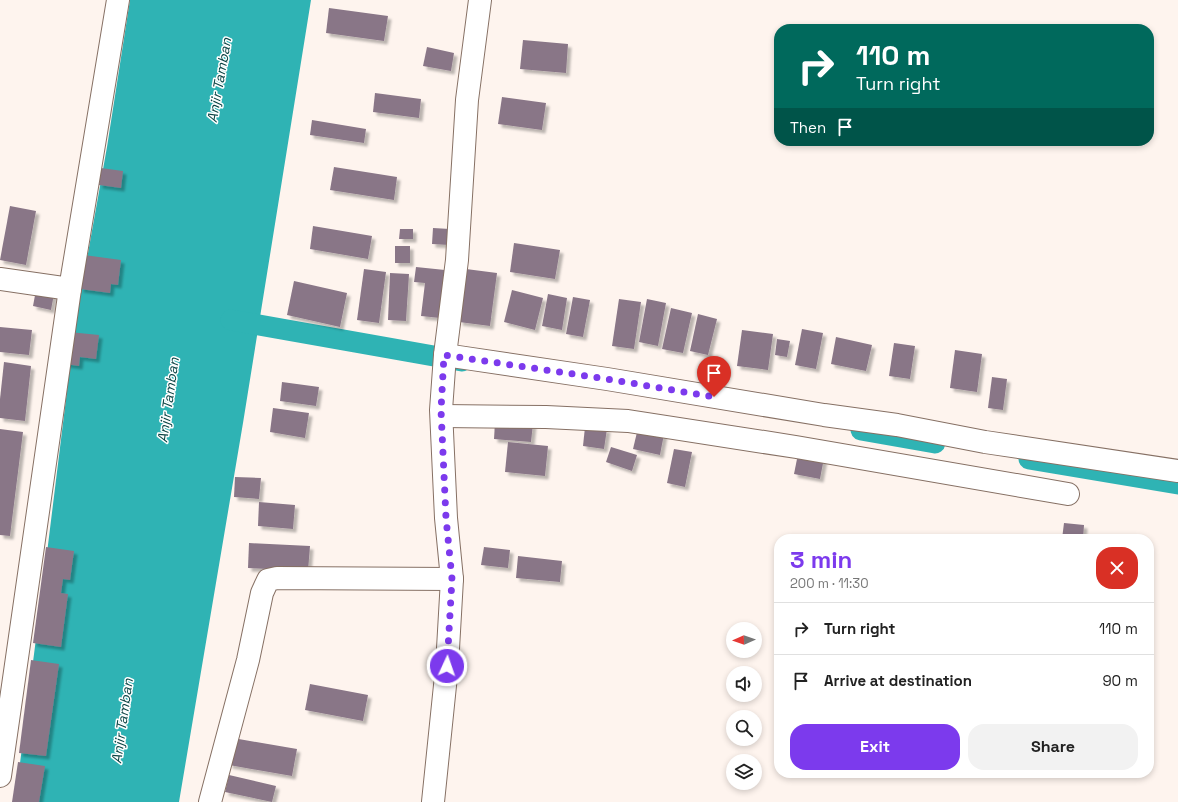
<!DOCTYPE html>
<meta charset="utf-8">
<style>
:root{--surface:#fff;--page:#f2f2f2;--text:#222;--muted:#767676;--line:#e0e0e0;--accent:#7c3aed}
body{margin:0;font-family:"Space Grotesk",sans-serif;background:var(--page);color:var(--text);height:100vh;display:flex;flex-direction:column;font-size:15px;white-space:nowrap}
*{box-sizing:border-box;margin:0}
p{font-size:13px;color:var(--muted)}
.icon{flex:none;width:22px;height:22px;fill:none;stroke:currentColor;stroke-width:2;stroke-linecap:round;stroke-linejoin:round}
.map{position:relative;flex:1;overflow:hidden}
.panel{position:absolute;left:774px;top:534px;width:380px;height:244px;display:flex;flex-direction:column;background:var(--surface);border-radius:16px;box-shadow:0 2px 6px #0003}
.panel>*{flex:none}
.banner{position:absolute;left:774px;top:24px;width:380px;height:122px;border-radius:16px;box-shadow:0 2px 6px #0003;background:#00695c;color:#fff;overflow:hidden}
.needle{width:26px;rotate:268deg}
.fabs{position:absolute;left:726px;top:622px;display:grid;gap:8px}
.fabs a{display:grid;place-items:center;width:36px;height:36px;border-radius:50%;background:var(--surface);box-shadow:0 2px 6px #0003;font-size:20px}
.pin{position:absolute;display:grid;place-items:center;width:34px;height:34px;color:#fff;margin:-41px -17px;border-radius:50% 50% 50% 0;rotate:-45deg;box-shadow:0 0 4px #0007}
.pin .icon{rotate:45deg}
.me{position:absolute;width:44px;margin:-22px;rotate:3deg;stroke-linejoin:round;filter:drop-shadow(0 0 3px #0008)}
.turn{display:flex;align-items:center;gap:14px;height:84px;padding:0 16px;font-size:18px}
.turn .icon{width:52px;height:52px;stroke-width:2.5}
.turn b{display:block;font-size:28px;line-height:34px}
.then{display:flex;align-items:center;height:38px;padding:0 16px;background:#0003;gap:8px;font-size:15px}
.round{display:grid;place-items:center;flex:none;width:42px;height:42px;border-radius:16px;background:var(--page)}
.summary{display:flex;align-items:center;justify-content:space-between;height:68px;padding:0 16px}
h1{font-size:24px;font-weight:600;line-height:30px;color:var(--accent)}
.action{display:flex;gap:8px;margin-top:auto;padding:8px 16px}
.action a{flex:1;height:46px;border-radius:16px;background:var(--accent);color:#fff;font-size:16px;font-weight:600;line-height:46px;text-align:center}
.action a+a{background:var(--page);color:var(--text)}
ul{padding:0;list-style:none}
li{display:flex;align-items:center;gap:12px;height:52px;padding:0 16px;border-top:1px solid var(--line)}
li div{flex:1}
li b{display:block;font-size:15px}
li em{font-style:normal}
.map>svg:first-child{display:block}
.water{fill:#2fb3b4}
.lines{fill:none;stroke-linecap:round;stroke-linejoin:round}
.canal{stroke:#2fb3b4;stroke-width:21}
.building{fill:#897687;filter:url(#shadow)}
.minor-casing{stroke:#867064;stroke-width:24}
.minor{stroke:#fff;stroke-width:22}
.route{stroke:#7c3aed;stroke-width:7;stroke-dasharray:0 12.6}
.labels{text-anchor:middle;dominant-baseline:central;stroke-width:3;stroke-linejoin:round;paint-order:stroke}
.water-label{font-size:14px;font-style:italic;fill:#0a4444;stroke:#fff}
</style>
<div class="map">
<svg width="1178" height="802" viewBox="0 0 1178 802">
<defs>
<filter id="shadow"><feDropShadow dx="3.5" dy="3.5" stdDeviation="1" flood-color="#0004"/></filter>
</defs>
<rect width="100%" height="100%" fill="#fef4ee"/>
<!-- water -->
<polygon class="water" points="130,0 311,0 243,423 179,802 15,802 47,553 75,326 107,147"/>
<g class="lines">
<!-- canal -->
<g class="canal">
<polyline points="231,320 462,361"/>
<polyline points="861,430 935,443"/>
<polyline points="1029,459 1178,484"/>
</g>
</g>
<!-- building -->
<g class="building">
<polygon points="329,8 388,16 384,41 326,33"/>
<polygon points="523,40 568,44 566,73 520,69"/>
<polygon points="427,47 454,53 451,71 423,66"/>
<polygon points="375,93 421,99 419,118 373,112"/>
<polygon points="502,97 546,103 542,130 498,124"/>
<polygon points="312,120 366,129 364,143 310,135"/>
<polygon points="334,167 397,177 394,200 330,190"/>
<polygon points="101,168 123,171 121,188 99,185"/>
<polygon points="10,206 36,211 26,265 0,260"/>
<polygon points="313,226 372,236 368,259 310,249"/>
<polygon points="433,228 450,229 449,245 432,244"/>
<polygon points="400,229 413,229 413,239 399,239"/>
<polygon points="514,243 560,250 555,279 510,272"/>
<rect x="395" y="246" width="15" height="17"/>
<polygon points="84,255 121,260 118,285 111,284 110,293 80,289"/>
<polygon points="416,267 445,270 440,318 421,316 425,283 414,282"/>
<polygon points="364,269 386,272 379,323 357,320"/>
<polygon points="466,269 497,273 490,326 459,322"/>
<polygon points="390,273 409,274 406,321 388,320"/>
<polygon points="294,281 347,293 340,327 287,315"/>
<polygon points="36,290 54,294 51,310 33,306"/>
<polygon points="512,290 543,298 535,330 504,322"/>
<polygon points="548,294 567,298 562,330 542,326"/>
<polygon points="573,297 590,300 583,337 566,334"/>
<polygon points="619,299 641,302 634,349 612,346"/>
<polygon points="647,299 666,303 658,346 639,342"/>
<polygon points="671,308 692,313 683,353 662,349"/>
<polygon points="698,314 717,319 708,355 690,351"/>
<polygon points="0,327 32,330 29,355 0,352"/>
<polygon points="802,329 823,333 816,369 795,365"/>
<polygon points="742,330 773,334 768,370 737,366"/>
<polygon points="69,332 99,335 96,359 80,357 79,366 65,364"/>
<polygon points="836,337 872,345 866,371 831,364"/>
<polygon points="777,339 790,341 787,357 775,355"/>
<polygon points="894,343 915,346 910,379 889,376"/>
<polygon points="955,350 982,354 977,392 950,388"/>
<polygon points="4,362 31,366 25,421 0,418 0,399"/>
<polygon points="992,377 1007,379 1003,410 988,408"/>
<polygon points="282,382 319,387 316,406 280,401"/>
<polygon points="273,408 309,413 305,438 270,432"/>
<polygon points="495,422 533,424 531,442 494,439"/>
<polygon points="585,427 607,429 604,449 583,446"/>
<polygon points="638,428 664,434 660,455 633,449"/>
<polygon points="0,429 23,432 10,536 0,535"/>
<polygon points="508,442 548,446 545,476 505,472"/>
<polygon points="611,447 637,455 632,471 606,462"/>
<polygon points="674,449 692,452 685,487 667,483"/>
<polygon points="798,454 824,458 820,479 794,474"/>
<polygon points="235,477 261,478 259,499 234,497"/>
<polygon points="259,502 295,505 293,529 258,526"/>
<polygon points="1064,523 1084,525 1083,539 1062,539"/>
<polygon points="249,543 310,546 308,571 248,568"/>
<polygon points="46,547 74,551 70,580 63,579 61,593 68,594 61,647 33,643"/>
<polygon points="484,547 510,550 508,568 481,565"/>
<polygon points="518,556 562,561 560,582 516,578"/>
<polygon points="31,660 59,664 46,756 19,753"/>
<polygon points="310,684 368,695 363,721 305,710"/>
<polygon points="233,738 297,749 292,776 229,765"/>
<polygon points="18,762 45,766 39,802 12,802"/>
<polygon points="229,775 276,786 272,802 225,792"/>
</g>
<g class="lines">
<!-- minor casing -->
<g class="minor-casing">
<g id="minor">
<polyline points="0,279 70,289"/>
<polyline points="445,355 607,379 824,415 897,425 985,442 1178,471"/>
<polyline points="442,416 546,417 628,421 796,447 1068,494"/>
<polyline points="0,776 70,289 118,0"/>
<polyline points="210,802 248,660 262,593 268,580 277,578 452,579"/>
<polyline points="433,802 447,666 452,579 446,518 441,410 445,355 457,260 467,100 480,0"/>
</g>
</g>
<!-- minor -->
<use href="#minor" class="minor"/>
</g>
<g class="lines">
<!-- route -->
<polyline class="route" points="447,666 452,579 446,518 441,410 444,355 607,379 714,397"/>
</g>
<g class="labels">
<!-- water labels -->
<g class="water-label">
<text transform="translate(219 80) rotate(-80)">Anjir Tamban</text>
<text transform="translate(168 400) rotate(-82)">Anjir Tamban</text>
<text transform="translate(122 721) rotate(-82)">Anjir Tamban</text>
</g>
</g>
</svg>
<div class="fabs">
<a><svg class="needle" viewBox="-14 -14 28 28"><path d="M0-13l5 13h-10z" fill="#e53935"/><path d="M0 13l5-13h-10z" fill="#767676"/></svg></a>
<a><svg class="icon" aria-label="sound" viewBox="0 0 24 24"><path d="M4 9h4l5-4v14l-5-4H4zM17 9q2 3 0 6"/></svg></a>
<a><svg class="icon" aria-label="search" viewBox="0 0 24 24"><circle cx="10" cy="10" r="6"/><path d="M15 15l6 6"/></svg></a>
<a><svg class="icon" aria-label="layers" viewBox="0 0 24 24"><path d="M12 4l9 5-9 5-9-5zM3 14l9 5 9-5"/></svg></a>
</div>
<div class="pin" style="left:714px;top:397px;background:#d93025"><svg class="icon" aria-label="arrive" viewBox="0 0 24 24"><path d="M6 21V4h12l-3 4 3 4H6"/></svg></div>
<svg class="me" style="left:447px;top:666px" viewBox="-20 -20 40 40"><circle r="17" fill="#7c3aed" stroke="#fff" stroke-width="3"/><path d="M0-11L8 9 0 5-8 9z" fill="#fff"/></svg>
<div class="banner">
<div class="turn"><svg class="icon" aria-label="right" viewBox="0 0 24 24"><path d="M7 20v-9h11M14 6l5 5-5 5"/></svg><div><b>110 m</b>Turn right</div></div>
<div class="then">Then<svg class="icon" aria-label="arrive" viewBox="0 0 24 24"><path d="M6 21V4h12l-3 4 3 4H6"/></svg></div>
</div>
<section class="panel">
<div class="summary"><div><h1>3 min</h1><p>200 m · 11:30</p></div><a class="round" style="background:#d93025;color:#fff"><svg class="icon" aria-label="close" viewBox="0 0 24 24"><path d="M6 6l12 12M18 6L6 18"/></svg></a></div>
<ul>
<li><svg class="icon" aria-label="right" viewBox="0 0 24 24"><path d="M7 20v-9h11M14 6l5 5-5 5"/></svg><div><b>Turn right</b></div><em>110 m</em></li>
<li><svg class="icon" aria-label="arrive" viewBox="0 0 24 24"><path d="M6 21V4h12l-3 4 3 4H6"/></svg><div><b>Arrive at destination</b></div><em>90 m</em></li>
</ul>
<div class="action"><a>Exit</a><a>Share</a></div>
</section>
</div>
